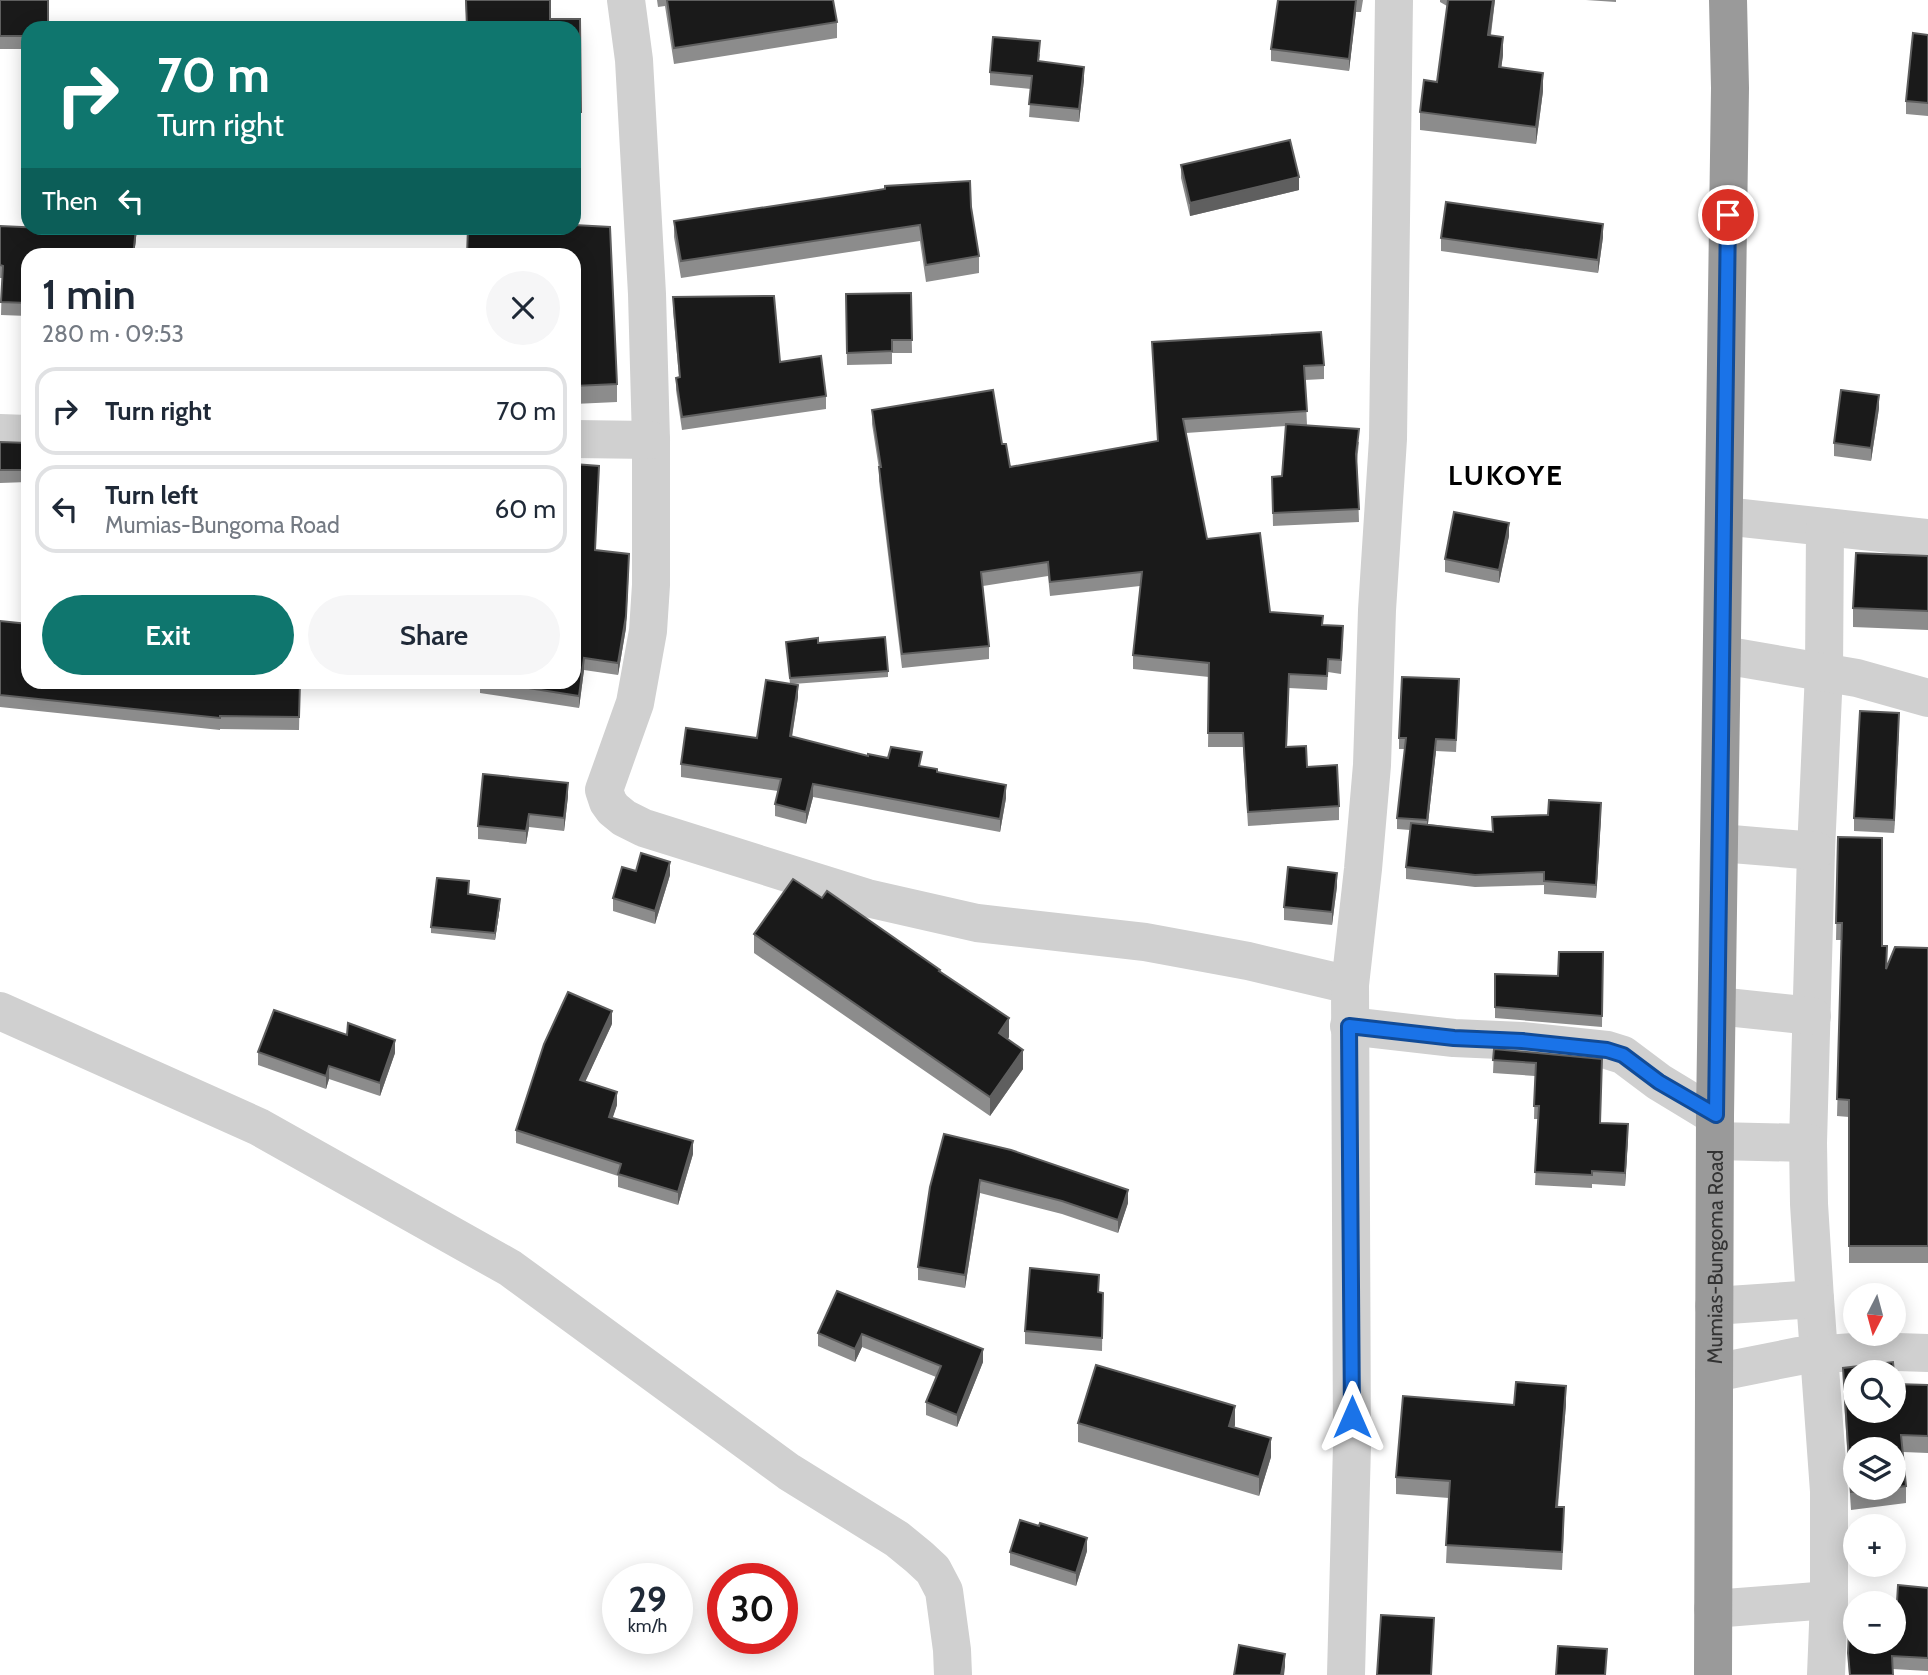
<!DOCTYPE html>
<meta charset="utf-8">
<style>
:root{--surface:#fff;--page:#f6f6f7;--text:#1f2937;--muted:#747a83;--line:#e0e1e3;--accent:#0f766e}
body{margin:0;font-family:Cabin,sans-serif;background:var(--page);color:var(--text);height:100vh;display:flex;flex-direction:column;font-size:26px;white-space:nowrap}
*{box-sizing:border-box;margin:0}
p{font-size:23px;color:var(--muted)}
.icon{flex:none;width:38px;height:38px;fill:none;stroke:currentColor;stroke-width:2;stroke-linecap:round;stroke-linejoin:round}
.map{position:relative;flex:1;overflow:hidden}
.sheet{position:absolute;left:21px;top:248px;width:560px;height:441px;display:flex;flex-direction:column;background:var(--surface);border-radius:21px;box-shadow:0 4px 18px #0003}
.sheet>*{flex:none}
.hud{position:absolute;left:21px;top:21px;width:560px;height:214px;border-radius:21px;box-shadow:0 4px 18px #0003;background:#0f766e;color:#fff;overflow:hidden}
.needle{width:46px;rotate:186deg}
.fabs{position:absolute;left:1843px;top:1283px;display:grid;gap:14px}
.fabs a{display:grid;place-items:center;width:63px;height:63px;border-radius:50%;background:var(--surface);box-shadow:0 4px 18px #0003;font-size:35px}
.speed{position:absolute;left:602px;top:1563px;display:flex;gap:14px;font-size:35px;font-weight:700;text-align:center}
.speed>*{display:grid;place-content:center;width:91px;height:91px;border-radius:50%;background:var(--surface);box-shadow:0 4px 18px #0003;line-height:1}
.speed small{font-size:18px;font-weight:400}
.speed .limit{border:10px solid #d22;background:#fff;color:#111}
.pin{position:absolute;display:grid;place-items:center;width:60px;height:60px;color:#fff;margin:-30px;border:4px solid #fff;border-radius:50%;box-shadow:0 2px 7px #0007}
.me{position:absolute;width:77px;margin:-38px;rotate:0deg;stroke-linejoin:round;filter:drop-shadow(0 0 5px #0008)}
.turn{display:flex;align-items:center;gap:24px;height:147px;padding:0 21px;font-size:32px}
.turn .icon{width:91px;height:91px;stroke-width:2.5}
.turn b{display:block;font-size:49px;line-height:60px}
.then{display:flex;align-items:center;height:66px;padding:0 21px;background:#0003;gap:14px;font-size:26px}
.round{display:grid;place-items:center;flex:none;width:74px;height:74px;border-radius:37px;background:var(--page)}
.summary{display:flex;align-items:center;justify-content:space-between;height:119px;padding:0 21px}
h1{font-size:42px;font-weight:600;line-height:52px}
.button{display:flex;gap:14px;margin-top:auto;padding:14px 21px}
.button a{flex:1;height:80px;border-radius:42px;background:var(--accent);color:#fff;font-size:28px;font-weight:600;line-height:80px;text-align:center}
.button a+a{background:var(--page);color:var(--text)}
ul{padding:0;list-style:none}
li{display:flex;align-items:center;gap:21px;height:88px;margin:0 14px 10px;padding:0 7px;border:4px solid var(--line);border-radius:21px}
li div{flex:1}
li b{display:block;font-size:26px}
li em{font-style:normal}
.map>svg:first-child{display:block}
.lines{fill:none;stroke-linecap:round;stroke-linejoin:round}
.minor{stroke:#d0d0d0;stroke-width:38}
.highway{stroke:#9a9a9a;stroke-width:38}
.wall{fill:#8c8c8c}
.shaded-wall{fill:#5f5f5f}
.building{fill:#1a1a1a;stroke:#5f5f5f;stroke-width:2;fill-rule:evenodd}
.route-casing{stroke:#114b97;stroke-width:18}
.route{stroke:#1a73e8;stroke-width:12}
.labels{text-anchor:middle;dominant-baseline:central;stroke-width:7;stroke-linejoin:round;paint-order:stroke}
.street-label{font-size:21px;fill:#333;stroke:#fff}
.district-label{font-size:28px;font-weight:bold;letter-spacing:2px;fill:#000;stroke:#fff}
</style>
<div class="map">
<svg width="1928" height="1675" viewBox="0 0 1928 1675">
<rect width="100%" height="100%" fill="#fff"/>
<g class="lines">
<!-- minor -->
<g class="minor">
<polyline points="626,0 634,60 647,294 651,440 651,585 648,631 635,703 604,790 608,802 613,809 624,818 644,828 867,898 977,923 1145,942 1248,961 1350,985"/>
<polyline points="0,433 28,434"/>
<polyline points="574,439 651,440"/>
<polyline points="1724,516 1928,538"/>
<polyline points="1825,527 1824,672 1816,851 1808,1143 1809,1204 1815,1299 1829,1491 1829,1600 1826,1675"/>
<polyline points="1723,655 1857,678 1928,698"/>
<polyline points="1720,843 1816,851"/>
<polyline points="1717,1006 1812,1016"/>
<polyline points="0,1011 259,1127 510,1268 789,1472 897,1539 919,1557 933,1570 944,1591 952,1650 953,1675"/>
<polyline points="1349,1026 1454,1038 1522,1041 1607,1050 1623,1055 1659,1082 1715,1116"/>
<polyline points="1715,1141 1808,1143"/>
<polyline points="1714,1306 1815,1299"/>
<polyline points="1714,1373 1799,1356 1867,1351 1928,1353"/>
<polyline points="1713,1609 1829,1600"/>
<polyline points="1346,1675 1352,1445 1350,985 1363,869 1372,765 1377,610 1388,439 1394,0"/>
</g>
<!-- highway -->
<path class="highway" id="s1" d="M1713,1675l2,-559 15,-1028 -2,-88"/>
</g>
<!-- wall -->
<g class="wall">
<polygon points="0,0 28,28 28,49 0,49"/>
<polygon points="465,0 550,0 550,19 580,19 581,129 574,129 574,28 467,28"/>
<polygon points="657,0 833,0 837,22 837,38 674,64 665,6 658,7"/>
<polygon points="1278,0 1363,0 1361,12 1356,12 1349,71 1271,61 1271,49"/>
<polygon points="1440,0 1495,0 1491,35 1503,55 1501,68 1543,91 1536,144 1420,130 1420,112 1437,82 1447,6 1440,2"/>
<polygon points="1586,0 1616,0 1616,2"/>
<polygon points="1928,35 1928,116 1906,114 1906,101"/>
<polygon points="1040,54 1039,61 1084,80 1079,122 1029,117 1031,89 990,85 990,72"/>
<polygon points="1181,165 1299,190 1190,216 1181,178"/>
<polygon points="971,207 979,256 979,273 926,282 920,241 681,278 674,237 674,221"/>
<polygon points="0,226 65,229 137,228 134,256 28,256 28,316 1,315 2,278 0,278"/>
<polygon points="1603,237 1598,273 1441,251 1441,238"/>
<polygon points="574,256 617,384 617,402 574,404"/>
<polygon points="911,293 912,353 892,353 892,364 847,365 846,294"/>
<polygon points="673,297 780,362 826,396 826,409 682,430 676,390 676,378 679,377 673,310"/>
<polygon points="1152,342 1324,365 1324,379 1305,380 1307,425 1359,442 1357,462 1359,522 1273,526 1272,477 1282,476 1286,426 1186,433 1207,539 1270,612 1323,625 1343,640 1341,674 1328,672 1327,690 1289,688 1287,747 1307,767 1339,806 1339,820 1248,826 1243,747 1208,747 1209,677 1133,669 1133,655 1140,586 1050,596 1048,576 983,586 989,646 989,659 902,668 879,481 879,469 872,424 872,410 1002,444 1010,467 1158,441"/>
<polygon points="1879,408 1871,461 1834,456 1834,443"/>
<polygon points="0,442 28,443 28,482 0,483"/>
<polygon points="599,478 595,550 629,566 626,628 618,675 584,670 579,708 480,693 480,682 574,682"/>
<polygon points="1509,536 1499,583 1445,572 1445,559"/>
<polygon points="1928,556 1928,630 1853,627 1853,608"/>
<polygon points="0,621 28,682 327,682 327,683 300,683 299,730 220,729 220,730 0,707"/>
<polygon points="786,642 818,643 888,671 888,677 793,684 798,697 792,737 868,756 922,767 1006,798 1000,832 813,797 806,824 775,816 775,804 778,791 681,777 681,764 757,738 790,684"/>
<polygon points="1459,691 1456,752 1436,751 1428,824 1492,832 1601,816 1596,898 1544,894 1544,885 1475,887 1406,879 1406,867 1410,830 1397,829 1397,818 1405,749 1399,749 1399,738"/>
<polygon points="1899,726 1894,833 1854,831 1854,818"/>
<polygon points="568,796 564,831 529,827 526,844 478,839 478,826"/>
<polygon points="1838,837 1882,946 1887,966 1928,948 1928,1263 1849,1263 1849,1117 1837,1116 1842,940 1836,940"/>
<polygon points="636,871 670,875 655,924 613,911 613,898"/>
<polygon points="1337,886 1332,925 1284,920 1284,907"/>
<polygon points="469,887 469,894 500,906 495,940 431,933 431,927"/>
<polygon points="822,898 940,972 1009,1037 1008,1039 1023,1069 990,1116 754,953 754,934"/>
<polygon points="1603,952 1602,1027 1495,1018 1495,974 1558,976"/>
<polygon points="612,1024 585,1082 617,1105 612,1118 693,1154 678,1205 618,1187 618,1176 516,1143 516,1130"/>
<polygon points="1494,1049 1602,1059 1600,1123 1628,1137 1625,1186 1592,1184 1592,1188 1535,1185 1538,1119 1534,1119 1535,1076 1493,1073"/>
<polygon points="258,1052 395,1053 380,1096 329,1079 326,1089 258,1065"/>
<polygon points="944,1134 1128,1203 1118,1233 1062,1214 980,1193 965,1288 918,1280 918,1267"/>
<polygon points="837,1291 983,1362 957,1427 926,1415 926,1402 936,1377 862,1347 855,1362 818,1346 818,1333"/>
<polygon points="1099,1292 1103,1293 1102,1351 1025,1344 1025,1331"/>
<polygon points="1843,1368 1895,1384 1928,1385 1928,1453 1903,1452 1906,1486 1906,1503 1851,1510 1843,1385"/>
<polygon points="1566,1404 1558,1507 1564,1525 1562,1570 1446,1563 1449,1498 1396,1494 1396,1477 1514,1405"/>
<polygon points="1078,1423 1235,1425 1234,1427 1271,1457 1259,1496 1078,1442"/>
<polygon points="1087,1551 1076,1586 1010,1565 1010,1552"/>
<polygon points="1928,1588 1928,1671 1892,1669 1893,1675 1849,1675 1848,1653 1897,1602"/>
</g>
<!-- shaded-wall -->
<g class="shaded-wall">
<polygon points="1356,0 1356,12 1349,71 1349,59"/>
<polygon points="1493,0 1495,0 1488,53 1488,35"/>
<polygon points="1503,37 1503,55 1499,85 1499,67"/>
<polygon points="1084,67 1084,80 1079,122 1079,109"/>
<polygon points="1543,73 1543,91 1536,144 1536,127"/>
<polygon points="1299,177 1299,190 1190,216 1190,203"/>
<polygon points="1603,224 1603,237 1598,273 1598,260"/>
<polygon points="136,228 137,228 134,256 133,256"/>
<polygon points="1879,395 1879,408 1871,461 1871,448"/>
<polygon points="1509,523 1509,536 1499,583 1499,570"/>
<polygon points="629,554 626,628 618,675 618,663"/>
<polygon points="584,658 584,670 579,708 579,696"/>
<polygon points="798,685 798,697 790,748 790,736"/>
<polygon points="1899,713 1899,726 1894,833 1894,820"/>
<polygon points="1436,739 1436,751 1427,832 1427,820"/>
<polygon points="568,783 568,796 564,831 564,818"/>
<polygon points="813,784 813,797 806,824 806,812"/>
<polygon points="1006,785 1006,798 1000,832 1000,819"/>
<polygon points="1601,803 1601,816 1596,898 1596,885"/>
<polygon points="529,814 529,827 526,844 526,831"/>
<polygon points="670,862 670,875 655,924 655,911"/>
<polygon points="1337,873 1337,886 1332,925 1332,912"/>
<polygon points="500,899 500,906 495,940 495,933"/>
<polygon points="612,1011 612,1024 580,1093 580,1080"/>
<polygon points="1009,1018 1009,1037 999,1052 999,1033"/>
<polygon points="395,1040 395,1053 380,1096 380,1083"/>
<polygon points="1023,1050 1023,1069 990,1116 990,1097"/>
<polygon points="329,1066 329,1079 326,1089 326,1076"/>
<polygon points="617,1092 617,1105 609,1129 609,1117"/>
<polygon points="1628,1124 1628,1137 1625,1186 1625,1173"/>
<polygon points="693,1141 693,1154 678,1205 678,1192"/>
<polygon points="980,1180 980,1193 965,1288 965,1275"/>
<polygon points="1128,1190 1128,1203 1118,1233 1118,1220"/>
<polygon points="862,1334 862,1347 855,1362 855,1349"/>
<polygon points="983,1349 983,1362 957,1427 957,1415"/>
<polygon points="1566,1386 1566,1404 1556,1524 1556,1507"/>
<polygon points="1235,1406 1235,1425 1229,1445 1229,1426"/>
<polygon points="1271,1438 1271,1457 1259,1496 1259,1477"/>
<polygon points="1087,1538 1087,1551 1076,1586 1076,1573"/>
<polygon points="1285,1654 1285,1667 1284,1675 1281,1675"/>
</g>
<!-- building -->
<g class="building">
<polygon points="0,0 48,0 48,28 28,28 28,36 0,36"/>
<polygon points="466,0 550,0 550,19 580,19 581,112 574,112 574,28 467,28"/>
<polygon points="667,0 833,0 837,22 674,48"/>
<polygon points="1278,0 1356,0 1349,59 1271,49"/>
<polygon points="1448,0 1493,0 1488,35 1503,37 1499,67 1543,73 1536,127 1420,112 1424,80 1437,82"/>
<polygon points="1913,33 1928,35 1928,103 1906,101"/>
<polygon points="993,37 1040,41 1038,61 1084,67 1079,109 1029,104 1032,76 990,72"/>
<polygon points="1290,140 1299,177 1190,203 1181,165"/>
<polygon points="970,181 971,207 979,256 926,265 920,225 681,261 674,221 885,189 885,186"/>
<polygon points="1446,202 1603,224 1598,260 1441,238"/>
<polygon points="574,225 610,227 617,384 574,386 574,256 467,256 468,228 574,228"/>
<polygon points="0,226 65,229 66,228 136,228 133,256 28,256 28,303 1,302 3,266 0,265"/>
<polygon points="911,293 912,340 892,340 892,351 847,353 846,294"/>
<polygon points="774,296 780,362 821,356 826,396 682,417 676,378 680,377 673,297"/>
<polygon points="1321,332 1324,365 1304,366 1307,411 1183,419 1207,539 1260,533 1270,612 1323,616 1322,625 1343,626 1341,660 1328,659 1327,676 1289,674 1286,747 1306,746 1307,767 1337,765 1339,806 1248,812 1243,733 1208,733 1209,663 1133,655 1142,572 1050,582 1048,562 981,572 989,646 902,654 879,467 881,467 872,410 993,390 1002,444 1006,444 1010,467 1158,441 1152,342"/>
<polygon points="1841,390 1879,395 1871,448 1834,443"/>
<polygon points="1286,424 1359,429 1356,454 1359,509 1273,513 1272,477 1282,476"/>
<polygon points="0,442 28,443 28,470 0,470"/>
<polygon points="574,464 599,466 595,550 629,554 626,616 618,663 584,658 579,696 490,682 574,682"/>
<polygon points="1454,512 1509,523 1499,570 1445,559"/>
<polygon points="1856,553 1928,556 1928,611 1853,608"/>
<polygon points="0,621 28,624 28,682 300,682 299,717 220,716 220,718 0,695"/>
<polygon points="885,637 888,671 790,678 786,642 818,638 818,643"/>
<polygon points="1402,677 1459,679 1456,740 1436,739 1427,820 1397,818 1406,738 1399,738"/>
<polygon points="766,680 798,685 790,736 868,756 868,754 888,758 891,747 922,752 919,766 937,769 937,772 1006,785 1000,819 813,784 806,812 775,804 781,779 681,764 686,728 757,738"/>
<polygon points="1860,711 1899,713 1894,820 1854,818"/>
<polygon points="483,774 568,783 564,818 529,814 526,831 478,826"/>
<polygon points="1549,800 1601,803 1596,885 1544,881 1544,872 1475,875 1406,867 1411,823 1493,832 1492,817 1548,815"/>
<polygon points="1838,837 1882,838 1882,946 1887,946 1886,969 1895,947 1928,948 1928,1246 1849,1246 1849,1100 1837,1099 1842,923 1836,923"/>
<polygon points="641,853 670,862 655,911 613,898 622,867 636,871"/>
<polygon points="1288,867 1337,873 1332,912 1284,907"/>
<polygon points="437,878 469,881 468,894 500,899 495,933 431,927"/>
<polygon points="793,879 822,898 827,891 940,970 939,971 1009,1018 999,1033 1023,1050 990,1097 754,934"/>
<polygon points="1559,952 1603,952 1602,1016 1495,1007 1495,974 1558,976"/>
<polygon points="568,992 612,1011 580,1080 617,1092 609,1117 693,1141 678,1192 618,1174 621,1164 516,1130 544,1044"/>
<polygon points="274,1010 347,1035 348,1023 395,1040 380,1083 329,1066 326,1076 258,1052"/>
<polygon points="1494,1049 1602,1059 1600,1123 1628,1124 1625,1173 1592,1171 1592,1175 1535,1172 1539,1106 1534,1106 1536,1063 1493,1060"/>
<polygon points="944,1134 1011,1150 1128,1190 1118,1220 1062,1201 980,1180 965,1275 918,1267 930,1187"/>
<polygon points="1030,1268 1099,1275 1098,1292 1103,1293 1102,1338 1025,1331"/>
<polygon points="837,1291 983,1349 957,1415 926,1402 941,1366 862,1334 855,1349 818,1333"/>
<path d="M1893,1362l2,22 33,1v51l-27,-1 5,51 -55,6 -8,-124zM1855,1372h39v38h-39zM1855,1449h39v39h-39z"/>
<polygon points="1096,1365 1235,1406 1229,1426 1271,1438 1259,1477 1078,1423"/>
<polygon points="1516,1382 1566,1386 1556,1507 1564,1507 1562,1552 1446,1545 1450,1481 1396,1477 1403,1396 1514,1405"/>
<polygon points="1020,1520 1039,1526 1040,1523 1087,1538 1076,1573 1010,1552"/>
<polygon points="1898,1585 1928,1588 1928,1658 1892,1656 1893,1675 1850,1675 1848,1653 1850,1606 1855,1605 1855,1642 1894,1642 1894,1603 1885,1603 1897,1602"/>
<polygon points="1381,1615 1434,1618 1431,1675 1377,1675"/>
<polygon points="1239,1645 1285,1654 1281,1675 1234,1675"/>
<polygon points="1558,1646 1607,1649 1605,1675 1556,1675"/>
</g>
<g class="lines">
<!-- route casing -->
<g class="route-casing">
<polyline id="route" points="1352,1417 1349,1026 1454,1038 1522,1041 1607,1050 1623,1055 1659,1082 1716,1115 1728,215"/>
</g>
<!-- route -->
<use href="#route" class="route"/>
</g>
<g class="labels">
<!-- street labels -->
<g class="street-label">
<text stroke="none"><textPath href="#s1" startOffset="418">Mumias-Bungoma Road</textPath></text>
</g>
<!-- district labels -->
<g class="district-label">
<text x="1506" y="475">LUKOYE</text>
</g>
</g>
</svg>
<div class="fabs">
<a><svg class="needle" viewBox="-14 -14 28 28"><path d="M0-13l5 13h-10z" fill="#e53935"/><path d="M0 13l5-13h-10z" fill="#747a83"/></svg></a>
<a><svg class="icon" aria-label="search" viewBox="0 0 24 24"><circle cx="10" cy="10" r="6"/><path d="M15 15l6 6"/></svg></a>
<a><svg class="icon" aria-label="layers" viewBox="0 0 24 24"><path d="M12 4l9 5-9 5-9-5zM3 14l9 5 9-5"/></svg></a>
<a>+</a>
<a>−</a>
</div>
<div class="speed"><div>29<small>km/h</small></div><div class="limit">30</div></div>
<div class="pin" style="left:1728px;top:215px;background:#d93025"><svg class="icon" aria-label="arrive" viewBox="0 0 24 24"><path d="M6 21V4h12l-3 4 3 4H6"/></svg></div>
<svg class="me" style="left:1352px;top:1417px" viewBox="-20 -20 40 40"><path d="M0-17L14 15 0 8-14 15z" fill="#1a73e8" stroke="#fff" stroke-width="4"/></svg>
<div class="hud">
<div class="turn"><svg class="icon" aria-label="right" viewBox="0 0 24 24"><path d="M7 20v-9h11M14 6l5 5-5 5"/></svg><div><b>70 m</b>Turn right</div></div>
<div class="then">Then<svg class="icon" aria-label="left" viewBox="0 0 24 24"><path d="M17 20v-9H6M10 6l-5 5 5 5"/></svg></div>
</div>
<section class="sheet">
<div class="summary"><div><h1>1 min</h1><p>280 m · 09:53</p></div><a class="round"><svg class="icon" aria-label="close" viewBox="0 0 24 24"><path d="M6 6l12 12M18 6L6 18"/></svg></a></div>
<ul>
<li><svg class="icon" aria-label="right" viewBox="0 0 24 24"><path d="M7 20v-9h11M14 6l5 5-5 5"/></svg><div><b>Turn right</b></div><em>70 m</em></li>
<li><svg class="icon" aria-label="left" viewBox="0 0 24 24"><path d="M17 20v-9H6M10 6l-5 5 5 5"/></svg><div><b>Turn left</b><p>Mumias-Bungoma Road</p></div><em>60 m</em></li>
</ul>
<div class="button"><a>Exit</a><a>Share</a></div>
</section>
</div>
